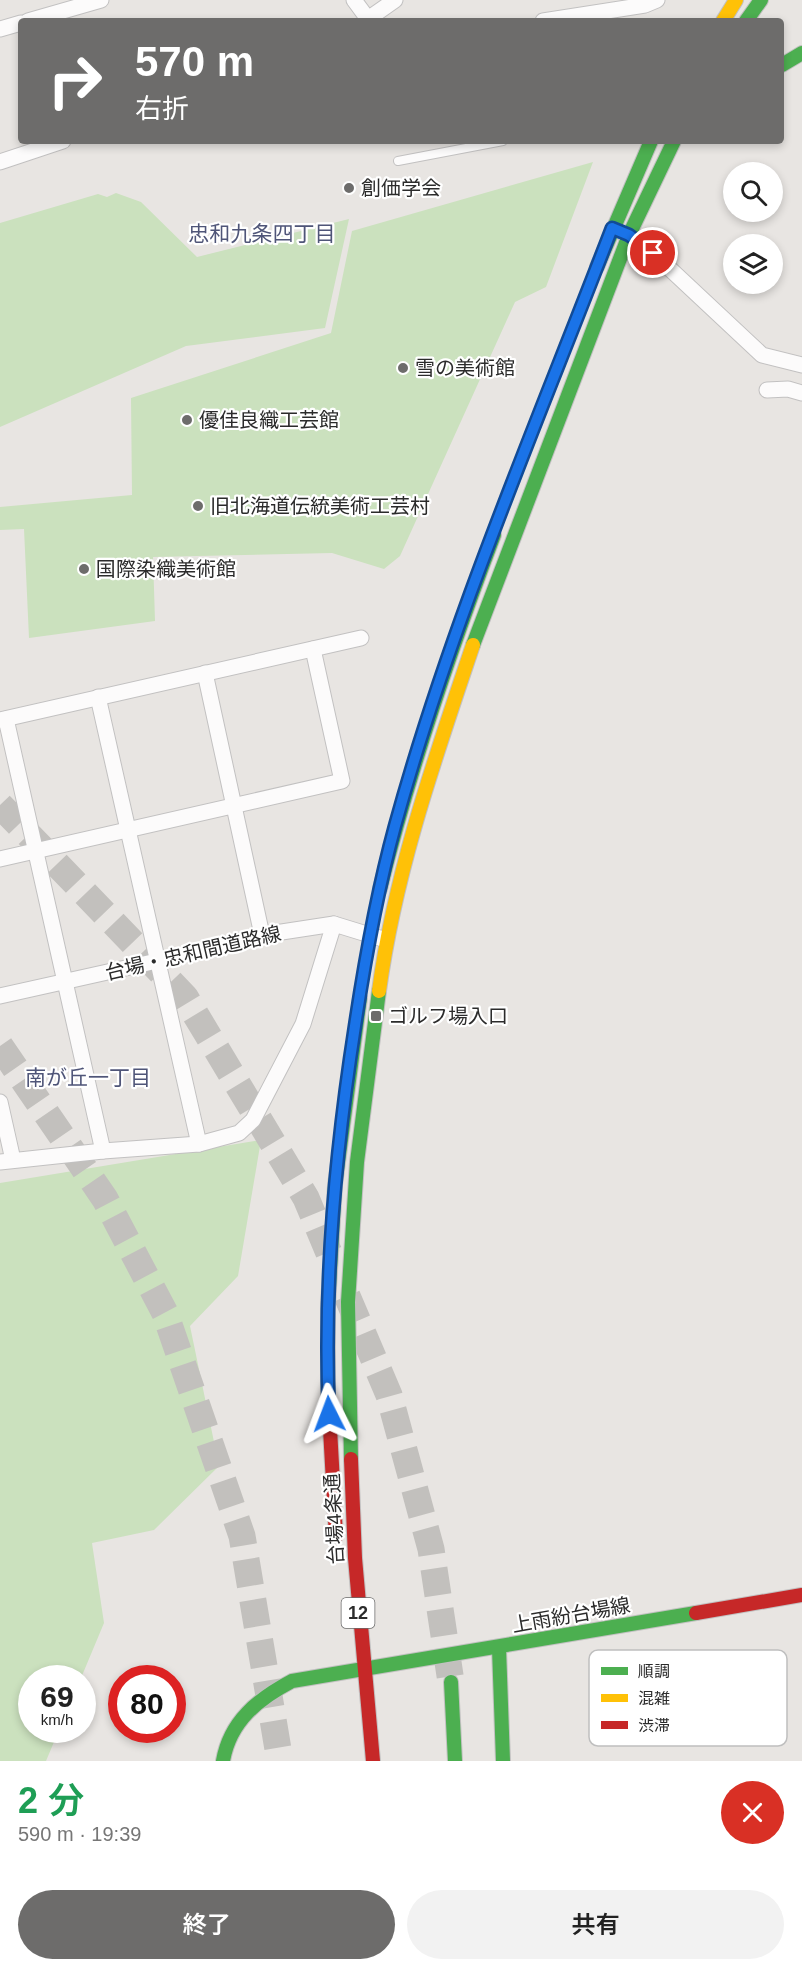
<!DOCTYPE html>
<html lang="ja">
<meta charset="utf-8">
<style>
:root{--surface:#fff;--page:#f2f2f2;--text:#222;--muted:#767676;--accent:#6d6c6b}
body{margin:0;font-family:Helvetica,"Noto Sans JP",sans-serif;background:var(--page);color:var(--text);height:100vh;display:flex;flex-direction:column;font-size:22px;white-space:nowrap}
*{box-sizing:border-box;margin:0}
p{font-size:20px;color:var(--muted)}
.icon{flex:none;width:33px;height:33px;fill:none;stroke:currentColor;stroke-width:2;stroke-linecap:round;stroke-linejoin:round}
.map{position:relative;height:1761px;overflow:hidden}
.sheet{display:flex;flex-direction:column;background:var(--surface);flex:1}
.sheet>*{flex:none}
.top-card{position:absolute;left:18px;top:18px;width:766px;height:126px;border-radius:6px;box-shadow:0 3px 9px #0003;background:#6d6c6b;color:#fff;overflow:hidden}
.buttons{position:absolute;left:723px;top:162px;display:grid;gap:12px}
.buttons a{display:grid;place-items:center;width:60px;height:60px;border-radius:50%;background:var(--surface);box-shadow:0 3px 9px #0003;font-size:30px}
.speed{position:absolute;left:18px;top:1665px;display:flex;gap:12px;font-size:30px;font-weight:700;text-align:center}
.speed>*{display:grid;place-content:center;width:78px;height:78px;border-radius:50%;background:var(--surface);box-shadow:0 3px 9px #0003;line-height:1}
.speed small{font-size:15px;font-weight:400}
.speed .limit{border:9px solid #d22;background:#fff;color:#111}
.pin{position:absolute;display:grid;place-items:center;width:51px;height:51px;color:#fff;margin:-26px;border:3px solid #fff;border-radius:50%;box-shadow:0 2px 6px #0007}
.me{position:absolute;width:66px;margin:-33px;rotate:357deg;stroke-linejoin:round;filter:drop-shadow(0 0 4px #0008)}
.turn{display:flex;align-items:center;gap:21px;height:126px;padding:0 18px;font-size:27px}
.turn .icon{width:78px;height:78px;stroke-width:2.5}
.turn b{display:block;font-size:42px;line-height:51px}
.round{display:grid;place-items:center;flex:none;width:63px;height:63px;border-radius:32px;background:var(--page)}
.overview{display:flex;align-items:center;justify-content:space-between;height:102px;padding:0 18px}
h1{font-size:36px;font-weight:600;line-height:45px;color:#1e9e55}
.cta{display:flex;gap:12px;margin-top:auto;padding:12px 18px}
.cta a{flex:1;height:69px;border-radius:36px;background:var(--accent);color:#fff;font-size:24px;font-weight:600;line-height:69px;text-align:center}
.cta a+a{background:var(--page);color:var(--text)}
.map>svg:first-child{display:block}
.green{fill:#cbe1be}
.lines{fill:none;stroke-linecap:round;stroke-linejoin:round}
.highway-tunnel{stroke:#c2c0bd;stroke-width:27;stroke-dasharray:27 14;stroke-linecap:butt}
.lane-casing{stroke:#c2c1c1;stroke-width:10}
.street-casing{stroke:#c2c1c1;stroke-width:17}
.fast-casing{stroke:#c2c1c1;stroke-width:16}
.slow-casing{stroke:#c2c1c1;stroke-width:16}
.jam-casing{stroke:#c2c1c1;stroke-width:16}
.lane{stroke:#fcfbfb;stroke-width:8}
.street{stroke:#fcfbfb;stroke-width:15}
.fast{stroke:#4caf50;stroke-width:14}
.slow{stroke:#ffc107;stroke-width:14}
.jam{stroke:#c62828;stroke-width:14}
.route-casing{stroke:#114b97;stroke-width:15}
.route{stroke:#1a73e8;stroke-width:10}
.poi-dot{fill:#6d6c6b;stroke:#fff;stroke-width:2}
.labels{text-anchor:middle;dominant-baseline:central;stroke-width:4.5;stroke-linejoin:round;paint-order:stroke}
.shield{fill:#fff;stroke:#6b6b6b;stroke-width:1.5}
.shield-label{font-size:18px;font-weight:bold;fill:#2b2b2b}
.poi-label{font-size:20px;fill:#2b2b2b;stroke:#fff;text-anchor:start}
.street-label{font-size:20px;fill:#2b2b2b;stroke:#fff}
.neighbourhood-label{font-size:21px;fill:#4f5578;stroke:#fff}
.key{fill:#fff;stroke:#bfbfbf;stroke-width:1.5}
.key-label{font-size:16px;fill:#2b2b2b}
</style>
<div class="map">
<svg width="802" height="1761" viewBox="0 0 802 1761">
<rect width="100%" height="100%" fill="#e8e5e2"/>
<!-- green -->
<g class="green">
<polygon points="593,162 546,287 515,302 400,556 384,569 332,553 153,557 155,621 29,638 24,529 0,530 0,507 132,495 131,398 331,333 352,231"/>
<polygon points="116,193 141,202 197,257 349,219 325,328 186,346 0,427 0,223 98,194 107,197"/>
<polygon points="261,1140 238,1276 190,1326 219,1466 154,1530 92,1543 104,1623 81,1678 32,1678 32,1730 59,1730 46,1761 0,1761 0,1183"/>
</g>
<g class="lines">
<!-- highway-tunnel -->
<g class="highway-tunnel">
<polyline points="0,805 185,997 306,1198 332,1260"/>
<polyline points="0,1046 105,1199 165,1313 242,1536 280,1761"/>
<polyline points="347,1296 389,1395 431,1549 451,1682"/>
</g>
<!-- lane casing -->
<g class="lane-casing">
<polyline id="lane" points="398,161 503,141"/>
</g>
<!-- street casing -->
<g class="street-casing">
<g id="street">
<polyline points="354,0 368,19 372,21"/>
<polyline points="368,19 395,0"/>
<polyline points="28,21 101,0"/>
<polyline points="543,21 645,5 657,0"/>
<polyline points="0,29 21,23"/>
<polyline points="0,162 63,141"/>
<polyline points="623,233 653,253 762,355 802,365"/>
<polyline points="767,390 788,389 802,393"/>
<polyline points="205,673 262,935"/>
<polyline points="98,697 199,1144"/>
<polyline points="6,719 103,1151"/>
<polyline points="0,720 361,638"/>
<polyline points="0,859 342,781 313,649"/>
<polyline points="0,996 157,961 262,935 334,924 386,940"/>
<polyline points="0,1102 13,1160"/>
<polyline points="0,1162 103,1151 199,1144 239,1133 253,1120 303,1024 334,924"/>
</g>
</g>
<!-- fast casing -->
<g class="fast-casing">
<g id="fast">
<polyline points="746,21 761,0"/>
<polyline points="782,65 802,53"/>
<polyline points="597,267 651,141"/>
<polyline points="473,645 629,235 674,141"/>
<path d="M380,889c30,-121 70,-238 114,-354"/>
<polyline points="328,1305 335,1185 360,998"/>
<polyline points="351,1459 348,1302 357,1162 379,991"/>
<polyline points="499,1648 503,1761"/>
<polyline points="451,1682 455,1761"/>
<path d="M223,1761c7,-40 35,-62 69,-80l404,-68"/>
</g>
</g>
<!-- slow casing -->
<g class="slow-casing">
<g id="slow">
<polyline points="723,21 736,0"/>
<path d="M379,991c16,-119 56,-233 94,-346"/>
</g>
</g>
<!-- jam casing -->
<g class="jam-casing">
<g id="jam">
<polyline points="328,1305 328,1393 336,1536"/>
<polyline points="351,1459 355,1558 373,1761"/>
<polyline points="696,1613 802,1595"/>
</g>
</g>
<!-- lane -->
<use href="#lane" class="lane"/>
<!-- street -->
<use href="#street" class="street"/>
<!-- fast -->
<use href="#fast" class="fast"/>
<!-- slow -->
<use href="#slow" class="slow"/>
<!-- jam -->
<use href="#jam" class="jam"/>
</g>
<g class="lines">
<!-- route casing -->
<g class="route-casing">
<path id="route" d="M329,1414c-6,-129 6,-260 26,-388 10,-67 22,-134 40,-200 56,-204 141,-400 217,-598l17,7 24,18"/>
</g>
<!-- route -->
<use href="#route" class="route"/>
</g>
<!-- markers -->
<g class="poi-dot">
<circle cx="349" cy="188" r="6"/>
<circle cx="403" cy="368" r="6"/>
<circle cx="187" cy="420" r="6"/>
<circle cx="198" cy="506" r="6"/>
<circle cx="84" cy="569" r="6"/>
<rect x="370" y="1010" width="12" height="12" rx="3"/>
</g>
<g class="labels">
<!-- shield labels -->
<rect class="shield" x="341.5" y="1598" width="33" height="30" rx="4.5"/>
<g class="shield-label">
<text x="358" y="1613">12</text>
</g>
<!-- poi labels -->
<g class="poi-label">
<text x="361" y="188">創価学会</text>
<text x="415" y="368">雪の美術館</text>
<text x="199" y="420">優佳良織工芸館</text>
<text x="210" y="506">旧北海道伝統美術工芸村</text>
<text x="96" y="569">国際染織美術館</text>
<text x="388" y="1016">ゴルフ場入口</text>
</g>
<!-- street labels -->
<g class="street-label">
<text transform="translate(193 953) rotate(-13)">台場・忠和間道路線</text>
<text transform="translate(334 1519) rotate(-93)">台場4条通</text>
<text transform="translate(571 1615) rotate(-10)">上雨紛台場線</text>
</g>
<!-- neighbourhood labels -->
<g class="neighbourhood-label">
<text x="262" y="233">忠和九条四丁目</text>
<text x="88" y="1077">南が丘一丁目</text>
</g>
</g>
<!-- legend -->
<rect x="589" y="1650" width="198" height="96" rx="9" class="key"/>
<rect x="601" y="1667" width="27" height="8" fill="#4caf50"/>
<rect x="601" y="1694" width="27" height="8" fill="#ffc107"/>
<rect x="601" y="1721" width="27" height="8" fill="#c62828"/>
<g class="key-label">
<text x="638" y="1677">順調</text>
<text x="638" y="1704">混雑</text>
<text x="638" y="1731">渋滞</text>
</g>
</svg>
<div class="buttons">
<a><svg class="icon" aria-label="search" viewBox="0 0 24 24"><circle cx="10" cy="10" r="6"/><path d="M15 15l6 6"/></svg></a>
<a><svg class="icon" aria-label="layers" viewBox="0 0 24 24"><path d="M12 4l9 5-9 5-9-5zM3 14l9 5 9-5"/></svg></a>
</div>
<div class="speed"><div>69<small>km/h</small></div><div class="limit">80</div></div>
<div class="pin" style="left:653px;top:253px;background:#d93025"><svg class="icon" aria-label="arrive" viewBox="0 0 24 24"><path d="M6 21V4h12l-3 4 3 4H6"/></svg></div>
<svg class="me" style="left:329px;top:1414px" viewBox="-20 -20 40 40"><path d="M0-17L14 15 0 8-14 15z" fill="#1a73e8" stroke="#fff" stroke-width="4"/></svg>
<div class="top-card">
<div class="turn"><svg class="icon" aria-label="right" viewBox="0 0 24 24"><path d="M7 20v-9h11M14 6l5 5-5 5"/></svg><div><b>570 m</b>右折</div></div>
</div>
</div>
<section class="sheet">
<div class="overview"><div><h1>2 分</h1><p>590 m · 19:39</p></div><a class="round" style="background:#d93025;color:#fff"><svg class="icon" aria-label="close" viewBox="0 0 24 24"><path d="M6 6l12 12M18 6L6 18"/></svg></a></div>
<div class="cta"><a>終了</a><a>共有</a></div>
</section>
